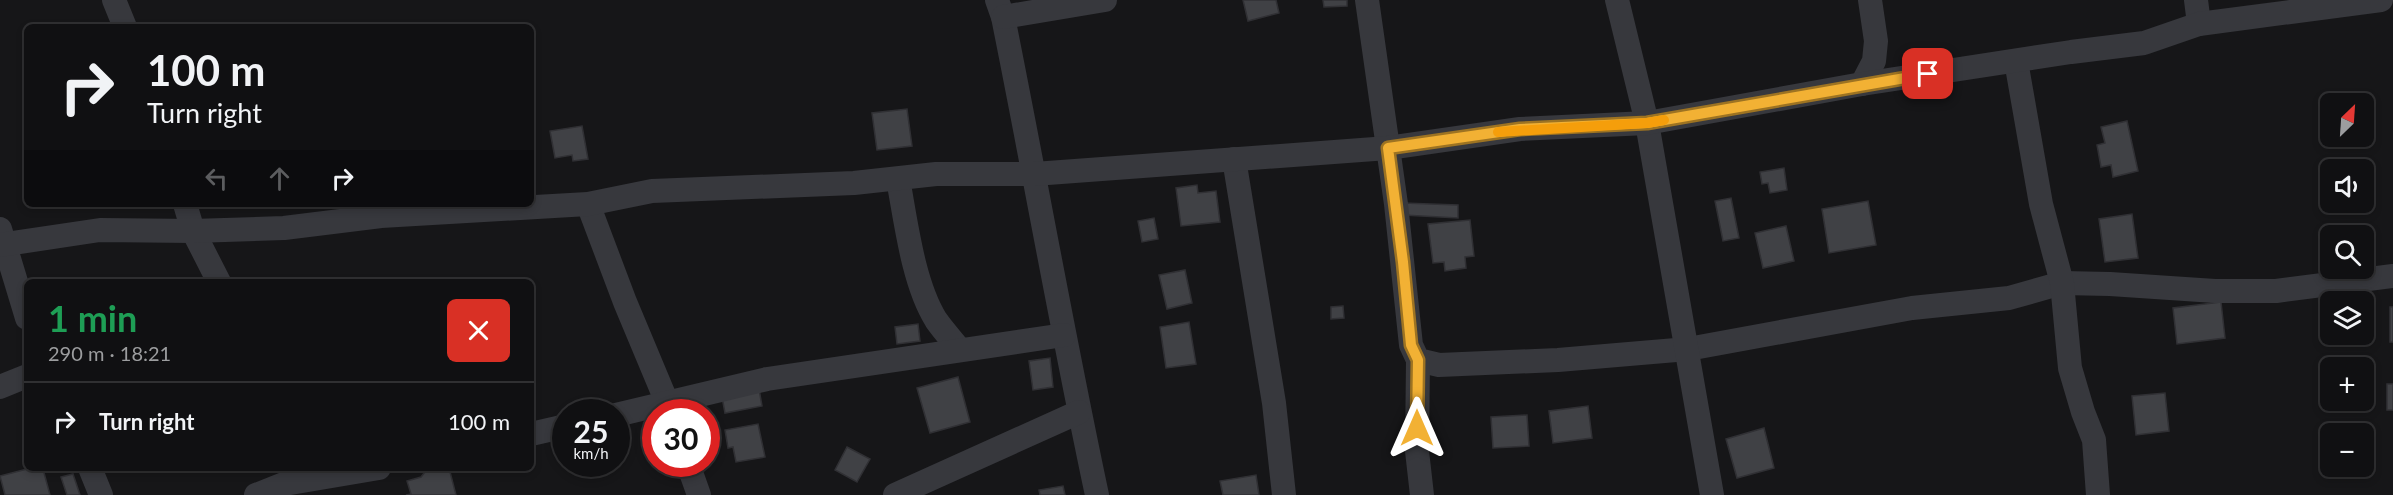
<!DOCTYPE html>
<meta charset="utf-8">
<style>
:root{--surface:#101012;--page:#1e1e20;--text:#f1f3f6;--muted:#9c9d9f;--line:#303032}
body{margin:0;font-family:Lato,sans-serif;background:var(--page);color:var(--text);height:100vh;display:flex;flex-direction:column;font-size:22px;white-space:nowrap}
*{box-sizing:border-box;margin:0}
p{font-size:20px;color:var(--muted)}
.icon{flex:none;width:33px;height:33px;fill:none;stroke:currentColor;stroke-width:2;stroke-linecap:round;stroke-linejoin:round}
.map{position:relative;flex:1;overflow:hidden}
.side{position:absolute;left:24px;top:279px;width:510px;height:192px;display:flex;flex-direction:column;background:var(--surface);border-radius:9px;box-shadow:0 3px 9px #0003,0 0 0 2px var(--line)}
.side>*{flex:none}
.banner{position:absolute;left:24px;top:24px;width:510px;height:183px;border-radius:9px;box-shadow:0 3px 9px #0003,0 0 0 2px var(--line);background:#101012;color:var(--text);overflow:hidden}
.needle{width:39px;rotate:25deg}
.fabs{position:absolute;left:2320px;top:93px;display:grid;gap:12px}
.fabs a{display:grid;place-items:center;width:54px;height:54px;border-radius:9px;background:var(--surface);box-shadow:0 3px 9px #0003,0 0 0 2px var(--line);font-size:30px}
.speed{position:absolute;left:552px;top:399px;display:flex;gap:12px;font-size:30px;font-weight:700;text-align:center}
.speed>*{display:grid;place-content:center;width:78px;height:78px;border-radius:50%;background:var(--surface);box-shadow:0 3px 9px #0003,0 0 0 2px var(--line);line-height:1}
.speed small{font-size:15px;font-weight:400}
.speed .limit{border:9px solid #d22;background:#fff;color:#111}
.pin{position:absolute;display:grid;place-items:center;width:51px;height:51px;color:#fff;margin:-26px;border-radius:12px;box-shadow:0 3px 9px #0006}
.me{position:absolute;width:66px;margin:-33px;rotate:0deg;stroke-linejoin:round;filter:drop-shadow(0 0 4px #0008)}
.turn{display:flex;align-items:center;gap:21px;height:126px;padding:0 24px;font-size:27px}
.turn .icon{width:78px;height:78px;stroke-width:2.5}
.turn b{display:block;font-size:42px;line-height:51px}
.lanes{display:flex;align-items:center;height:57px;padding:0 24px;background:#0003;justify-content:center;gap:30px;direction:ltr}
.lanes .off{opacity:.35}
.round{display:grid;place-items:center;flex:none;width:63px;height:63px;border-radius:9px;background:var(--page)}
.headline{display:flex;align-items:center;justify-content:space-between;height:102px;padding:0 24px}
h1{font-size:36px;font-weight:700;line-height:45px;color:#1e9e55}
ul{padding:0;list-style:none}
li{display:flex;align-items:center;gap:18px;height:78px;padding:0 24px;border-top:2px solid var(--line)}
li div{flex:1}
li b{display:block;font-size:22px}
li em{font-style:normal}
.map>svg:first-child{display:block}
.building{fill:#404145;stroke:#303034;stroke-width:1.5}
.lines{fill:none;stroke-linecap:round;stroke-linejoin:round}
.street{stroke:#37383d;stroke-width:24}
.route-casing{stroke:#9d7322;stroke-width:15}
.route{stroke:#f2b134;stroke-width:10}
.slow{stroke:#f59e0b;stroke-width:10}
</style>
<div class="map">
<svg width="2393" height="495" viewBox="0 0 2393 495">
<rect width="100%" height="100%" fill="#161618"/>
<!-- building -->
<g class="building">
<polygon points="1243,0 1276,0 1279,13 1248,21"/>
<polygon points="1323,0 1347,0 1347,6 1324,7"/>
<polygon points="907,109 912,146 877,150 872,113"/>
<polygon points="2127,121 2138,171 2113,177 2111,165 2101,167 2097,145 2105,143 2101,127"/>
<polygon points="582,126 588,159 573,161 572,155 555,158 550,131"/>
<polygon points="1784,168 1787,190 1770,193 1768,183 1762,184 1760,172"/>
<polygon points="1197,185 1198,193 1216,191 1220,222 1181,226 1176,188"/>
<polygon points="1731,198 1739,238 1723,241 1715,201"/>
<polygon points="1868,201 1876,245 1829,253 1822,209"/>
<polygon points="1403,203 1458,205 1458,218 1403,215"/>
<polygon points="2132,214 2138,258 2105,262 2099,219"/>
<polygon points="1154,218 1158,239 1142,242 1138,221"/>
<polygon points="1470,220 1474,256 1465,257 1466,268 1445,271 1444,262 1433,263 1428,224"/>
<polygon points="1786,226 1794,261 1763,268 1755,233"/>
<polygon points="1185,270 1192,303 1167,309 1159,275"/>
<polygon points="2221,302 2225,338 2177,344 2173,308"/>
<polygon points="1343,306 1344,318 1331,319 1331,307"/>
<rect x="2390" y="307" width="3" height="35"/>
<polygon points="1189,322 1196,364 1166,368 1160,327"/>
<polygon points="918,324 920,341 897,344 895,327"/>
<polygon points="1050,358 1053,387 1033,390 1029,361"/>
<polygon points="958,377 970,422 930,433 917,388"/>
<rect x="2387" y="384" width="6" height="26"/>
<polygon points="759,389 762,406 725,413 722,397"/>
<polygon points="2165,393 2169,431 2136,435 2132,396"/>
<polygon points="1588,406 1592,438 1553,443 1549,411"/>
<polygon points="1527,415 1529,446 1493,448 1491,417"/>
<polygon points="758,424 765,457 736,462 733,447 728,448 725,430"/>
<polygon points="1764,428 1774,468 1737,478 1726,439"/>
<polygon points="847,447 870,459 857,482 835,470"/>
<polygon points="31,468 32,472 43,469 50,495 5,495 0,476"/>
<polygon points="428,468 449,468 456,495 406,495 411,494 407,481 421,477"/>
<polygon points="73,474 80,495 67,495 61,477"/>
<polygon points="1256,475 1259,495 1223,495 1220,481"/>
<polygon points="1063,486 1065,495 1040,495 1039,490"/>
</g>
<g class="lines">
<!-- street -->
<g class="street">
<polyline points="114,0 125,27"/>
<path d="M997,0l6,17c32,159 60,319 94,478"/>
<polyline points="1367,0 1396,204 1411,345 1418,360 1439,365 1558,360 1688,349 1912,308 2009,298 2062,283 2110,284 2215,291 2276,291 2393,276"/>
<polyline points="1617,0 1647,123 1712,495"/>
<polyline points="2196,0 2199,24"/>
<polyline points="1003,17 1105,0"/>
<polyline points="2016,61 2041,204 2062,283 2070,368 2083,412 2094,440 2098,495"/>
<polyline points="1862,84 1874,61 1876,41 1870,0"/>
<polyline points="1234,159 1274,403 1284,495"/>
<path d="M898,179c8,43 15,104 38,141 7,10 16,20 24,30"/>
<polyline points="185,204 193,231 219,282"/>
<polyline points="588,204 625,302 671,412"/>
<polyline points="0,229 27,318"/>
<polyline points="0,245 100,230 193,231 284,228 381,216 588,204 652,191 854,183 936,174 1034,174 1388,148 1520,129 1647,123 1862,84 2071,52 2144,43 2199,24 2381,0"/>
<polyline points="1418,360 1417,451 1422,495"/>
<polyline points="0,387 27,376"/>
<polyline points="616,415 767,379 1064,335"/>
<polyline points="531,434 566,426"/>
<polyline points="688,464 699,495"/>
<polyline points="90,468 101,495"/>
<polyline points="256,495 284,484 379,468"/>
<polyline points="895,495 1079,412"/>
</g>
</g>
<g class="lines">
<!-- route casing -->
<g class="route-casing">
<polyline id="route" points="1417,428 1418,360 1411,345 1403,262 1388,148 1520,129 1647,123 1928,74"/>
</g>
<!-- route -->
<use href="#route" class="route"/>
<!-- slow -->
<polyline class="slow" points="1498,132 1647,123 1664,120"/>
</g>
</svg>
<div class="fabs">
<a><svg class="needle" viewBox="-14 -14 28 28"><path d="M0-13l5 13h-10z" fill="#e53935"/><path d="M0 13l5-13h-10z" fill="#9c9d9f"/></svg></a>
<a><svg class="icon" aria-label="sound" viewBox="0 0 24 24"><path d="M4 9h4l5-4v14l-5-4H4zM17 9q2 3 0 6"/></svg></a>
<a><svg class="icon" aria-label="search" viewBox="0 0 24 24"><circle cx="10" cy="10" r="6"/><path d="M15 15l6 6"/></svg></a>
<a><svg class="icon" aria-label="layers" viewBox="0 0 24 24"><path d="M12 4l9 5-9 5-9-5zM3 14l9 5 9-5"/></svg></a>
<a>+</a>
<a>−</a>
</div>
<div class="speed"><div>25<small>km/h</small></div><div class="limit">30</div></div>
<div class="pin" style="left:1928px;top:74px;background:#d93025"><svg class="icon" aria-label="arrive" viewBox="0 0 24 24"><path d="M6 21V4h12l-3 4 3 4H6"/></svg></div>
<svg class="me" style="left:1417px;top:428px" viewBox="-20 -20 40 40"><path d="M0-17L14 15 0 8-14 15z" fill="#f2b134" stroke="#fff" stroke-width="4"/></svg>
<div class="banner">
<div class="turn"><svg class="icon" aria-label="right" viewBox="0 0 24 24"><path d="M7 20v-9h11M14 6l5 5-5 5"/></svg><div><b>100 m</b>Turn right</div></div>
<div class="lanes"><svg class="icon off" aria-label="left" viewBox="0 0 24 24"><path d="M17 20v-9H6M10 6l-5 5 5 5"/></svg><svg class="icon off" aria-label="ahead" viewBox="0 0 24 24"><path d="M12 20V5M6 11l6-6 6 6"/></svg><svg class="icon" aria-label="right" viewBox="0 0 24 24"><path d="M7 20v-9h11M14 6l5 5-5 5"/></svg></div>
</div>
<section class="side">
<div class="headline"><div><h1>1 min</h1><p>290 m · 18:21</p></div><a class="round" style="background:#d93025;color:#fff"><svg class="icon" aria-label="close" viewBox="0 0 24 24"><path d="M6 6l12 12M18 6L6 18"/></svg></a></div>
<ul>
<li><svg class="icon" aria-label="right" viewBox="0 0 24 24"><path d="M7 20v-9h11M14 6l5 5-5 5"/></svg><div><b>Turn right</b></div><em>100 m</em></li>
</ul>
</section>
</div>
